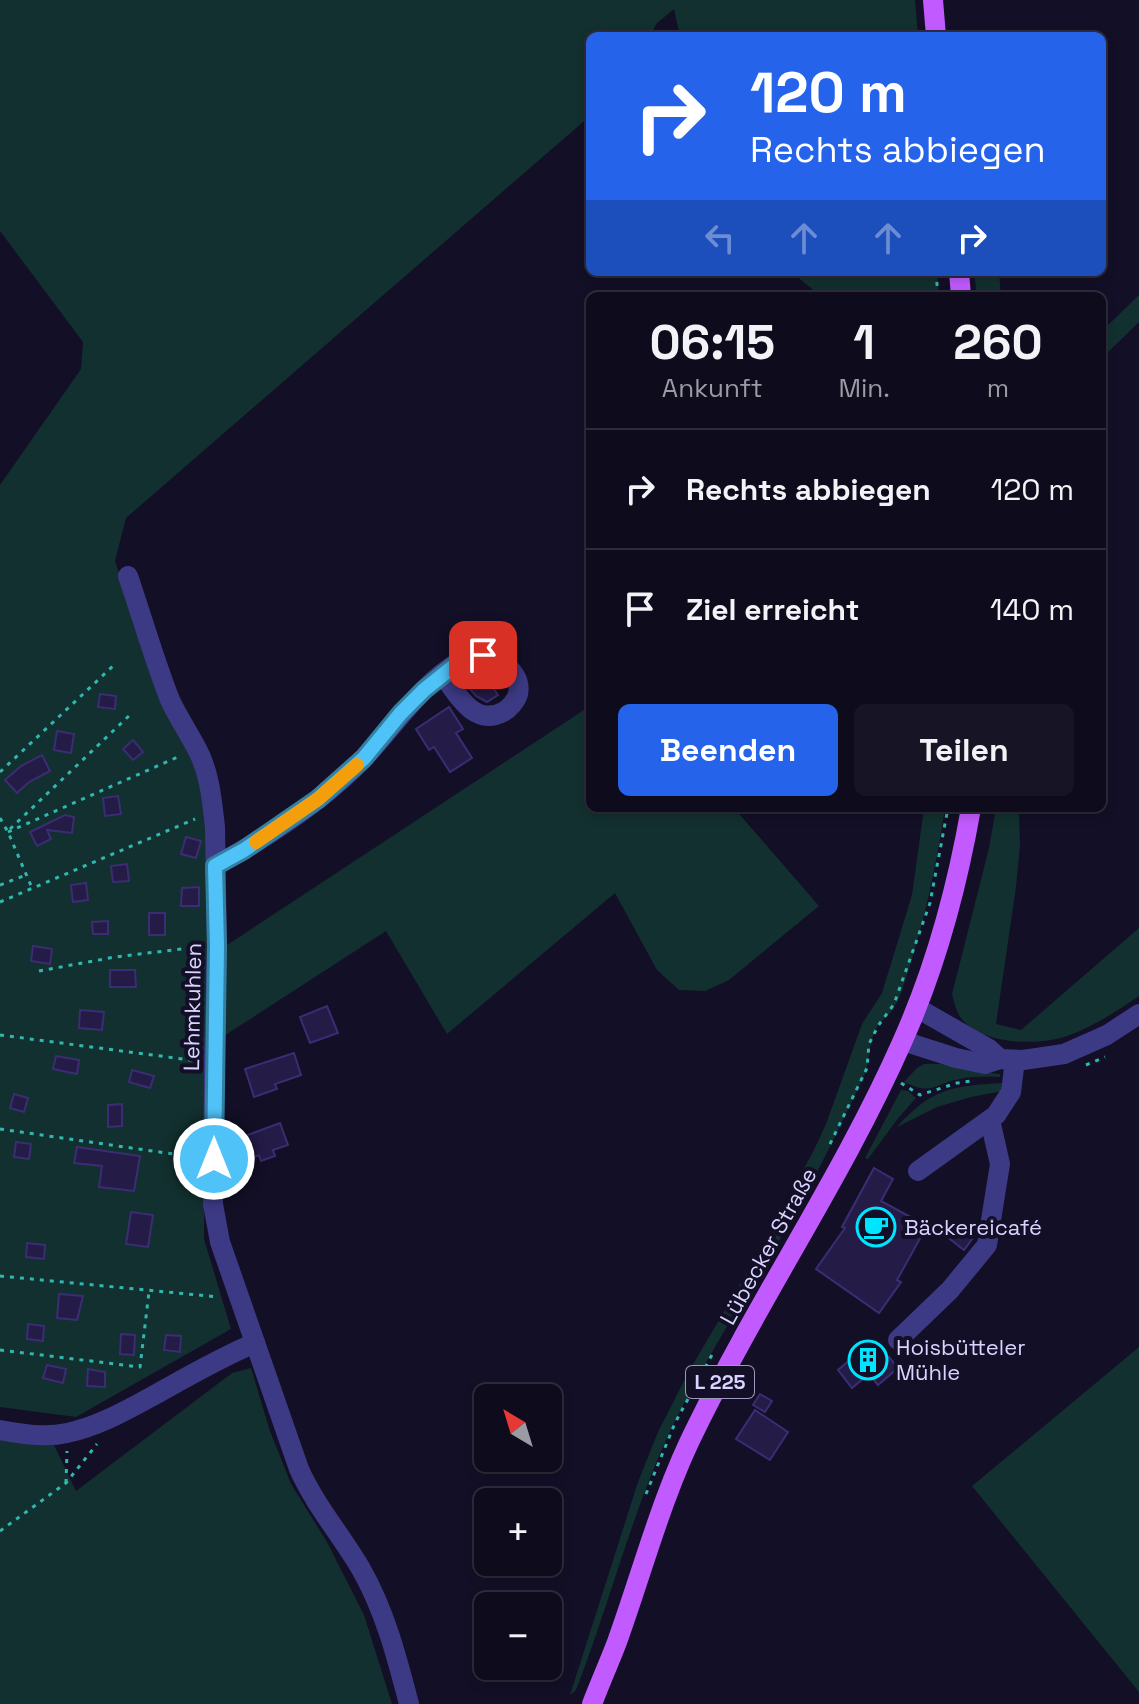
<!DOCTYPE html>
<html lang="de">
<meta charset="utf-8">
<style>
:root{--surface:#0e0b1c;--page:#171425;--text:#f1f3f6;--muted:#9b9ba3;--line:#2e2b3b;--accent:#2563eb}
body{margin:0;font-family:"Space Grotesk",sans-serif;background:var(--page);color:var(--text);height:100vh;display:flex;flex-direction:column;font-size:30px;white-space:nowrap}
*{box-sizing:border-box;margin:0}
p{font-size:26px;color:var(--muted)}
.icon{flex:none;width:44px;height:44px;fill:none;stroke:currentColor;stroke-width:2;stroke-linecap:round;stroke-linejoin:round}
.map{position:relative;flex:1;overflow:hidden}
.side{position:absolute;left:586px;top:292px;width:520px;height:520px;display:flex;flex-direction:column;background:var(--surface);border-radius:12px;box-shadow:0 4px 12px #0003,0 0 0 2px var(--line)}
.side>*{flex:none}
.guide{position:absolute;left:586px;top:32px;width:520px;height:244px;border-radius:12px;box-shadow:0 4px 12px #0003,0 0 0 2px var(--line);background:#2563eb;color:#fff;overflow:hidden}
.needle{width:52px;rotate:322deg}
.tools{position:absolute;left:474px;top:1384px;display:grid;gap:16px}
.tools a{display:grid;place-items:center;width:88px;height:88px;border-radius:12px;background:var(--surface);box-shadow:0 4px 12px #0003,0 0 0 2px var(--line);font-size:40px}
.pin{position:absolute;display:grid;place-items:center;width:68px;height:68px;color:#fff;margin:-34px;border-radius:16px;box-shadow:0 4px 12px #0006}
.me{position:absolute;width:88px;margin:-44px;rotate:0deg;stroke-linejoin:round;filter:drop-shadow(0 0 6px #0008)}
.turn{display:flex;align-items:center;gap:28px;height:168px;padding:0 32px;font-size:36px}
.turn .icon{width:104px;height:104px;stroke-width:2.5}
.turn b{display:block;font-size:56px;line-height:68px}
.lanes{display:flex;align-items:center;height:76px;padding:0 32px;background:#0003;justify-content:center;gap:40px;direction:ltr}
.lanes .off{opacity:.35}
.eta{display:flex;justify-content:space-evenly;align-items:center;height:136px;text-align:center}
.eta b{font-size:48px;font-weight:700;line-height:56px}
.primary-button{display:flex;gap:16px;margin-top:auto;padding:16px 32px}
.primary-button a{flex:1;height:92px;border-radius:12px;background:var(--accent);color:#fff;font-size:32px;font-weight:700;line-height:92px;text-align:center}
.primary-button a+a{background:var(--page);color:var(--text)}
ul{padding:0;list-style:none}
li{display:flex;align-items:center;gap:24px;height:120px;padding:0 32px;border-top:2px solid var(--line)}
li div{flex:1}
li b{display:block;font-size:30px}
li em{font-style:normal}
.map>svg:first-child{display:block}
.green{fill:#12302f}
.building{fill:#241b47;stroke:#3b2d73;stroke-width:2}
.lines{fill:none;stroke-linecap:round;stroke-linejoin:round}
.path{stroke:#2fb8b0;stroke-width:3;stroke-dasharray:4 6;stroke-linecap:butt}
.minor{stroke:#3d3a85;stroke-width:20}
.major{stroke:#c25bff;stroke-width:20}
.route-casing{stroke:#337fa1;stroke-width:20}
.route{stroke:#4fc3f7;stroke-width:14}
.slow{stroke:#f59e0b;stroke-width:14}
.labels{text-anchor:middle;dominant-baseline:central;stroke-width:8;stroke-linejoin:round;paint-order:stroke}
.shield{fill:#130f26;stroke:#9e99be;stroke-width:2}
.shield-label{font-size:20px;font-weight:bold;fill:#d9d4ff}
.street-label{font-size:22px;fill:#d9d4ff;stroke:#130f26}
.poi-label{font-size:22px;fill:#d9d4ff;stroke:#130f26;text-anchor:start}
</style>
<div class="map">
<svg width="1139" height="1704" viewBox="0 0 1139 1704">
<rect width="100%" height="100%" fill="#130f26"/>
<!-- green -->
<g class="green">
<polygon points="0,0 915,0 918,36 680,36 674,9 656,24 651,36 590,36 590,116 126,518 115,561 167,714 198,763 211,810 206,1044 204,1239 231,1329 76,1417 0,1407 0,485 81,369 83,342 0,231"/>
<polygon points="791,272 937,272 939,296 821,296"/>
<polygon points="974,272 999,272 1001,296 977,296"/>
<polygon points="1139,295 1139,322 1102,358 1102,331"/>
<polygon points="590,706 590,808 734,808 819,906 729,980 705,991 679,990 657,970 615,893 447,1034 386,931 224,1036 227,945"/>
<path d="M924,808h21c-9,60 -22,121 -42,179 -2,7 -6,16 -10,22 -4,7 -12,11 -16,18 -9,16 -7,31 -12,47 -24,50 -47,99 -74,147 -41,69 -84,134 -119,206 -40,84 -62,176 -96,263l-6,5 68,-213 20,-50 30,-59 69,-118 57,-105 12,-26 36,-100 20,-31 30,-98z"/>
<path d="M996,808h23l1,37 -4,42 -20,137 25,6 118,-102v68c-22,15 -46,31 -72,40 -29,10 -86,9 -106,-18 -5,-7 -7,-16 -9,-24l37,-146z"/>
<path d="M924,1064c27,-2 50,8 76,10v3c-13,0 -27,-1 -40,2 -27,5 -27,17 -56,3l13,-14z"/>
<path d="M1002,1083l1,8 -32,6 -34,10 -40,20c35,-39 55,-41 105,-44z"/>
<polygon points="901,1090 908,1091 916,1098 899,1117 868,1159 865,1158"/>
<polygon points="1139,1347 1139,1692 972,1486"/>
<polygon points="251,1368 270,1431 291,1484 327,1542 364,1615 392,1704 0,1704 0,1437 54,1445 76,1491 232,1373"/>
</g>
<!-- building -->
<g class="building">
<polygon points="474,669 480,669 498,695 487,702 476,696 460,677"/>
<polygon points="100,694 116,696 115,709 98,707"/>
<polygon points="449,707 463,729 456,733 472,758 450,772 434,747 429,750 416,729"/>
<polygon points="57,731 74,734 71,753 54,750"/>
<polygon points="133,740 143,752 133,760 123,749"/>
<polygon points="42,755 50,771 29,782 17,793 5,780 21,766"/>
<polygon points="118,796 121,814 105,816 103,798"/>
<polygon points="65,815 74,817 72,833 47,830 51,839 37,846 30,832"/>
<polygon points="186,837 201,841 196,858 181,854"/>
<polygon points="127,864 129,881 113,882 111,866"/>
<polygon points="86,883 88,900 73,902 71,885"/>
<polygon points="199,887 199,906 181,906 182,888"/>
<rect x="149" y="913" width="16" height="22"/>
<polygon points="108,921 108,934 93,934 92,922"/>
<polygon points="33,946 52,949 50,964 31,961"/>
<polygon points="110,970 135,970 136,987 110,987"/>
<polygon points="327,1006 338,1033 310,1043 300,1017"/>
<polygon points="80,1010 104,1012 102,1030 79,1028"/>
<polygon points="294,1053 301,1075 275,1084 277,1089 254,1097 245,1069"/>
<polygon points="56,1056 79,1060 77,1074 53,1069"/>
<polygon points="132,1070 154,1076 150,1088 129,1082"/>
<polygon points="14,1094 28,1098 24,1112 10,1108"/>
<polygon points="122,1104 122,1126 108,1127 108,1105"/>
<polygon points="280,1123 288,1145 273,1150 275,1156 261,1161 259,1155 250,1159 242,1137"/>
<polygon points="16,1142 31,1144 29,1159 14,1157"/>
<polygon points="77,1147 140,1156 134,1191 99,1187 102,1166 74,1163"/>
<polygon points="874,1168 893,1179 881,1201 927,1226 897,1280 901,1282 879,1313 816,1269 845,1228 842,1227"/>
<polygon points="131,1212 153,1215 148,1247 126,1244"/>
<polygon points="957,1222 975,1235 964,1250 946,1236"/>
<polygon points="27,1243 45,1245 44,1259 26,1257"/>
<polygon points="59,1294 83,1296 77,1320 57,1318"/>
<polygon points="28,1324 44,1326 43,1341 27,1339"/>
<polygon points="121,1334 135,1335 134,1355 120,1354"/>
<polygon points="166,1335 181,1336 180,1352 164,1350"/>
<polygon points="870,1343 885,1360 889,1357 898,1368 878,1385 869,1374 852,1388 838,1370"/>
<polygon points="47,1365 66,1369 63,1383 43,1378"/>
<polygon points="88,1369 105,1372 105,1387 87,1386"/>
<polygon points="760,1394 772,1401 765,1412 753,1405"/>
<polygon points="755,1410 788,1432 770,1460 736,1439"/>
</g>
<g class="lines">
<!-- path -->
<g class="path">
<polyline points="936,272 938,296"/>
<polyline points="0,772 114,665"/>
<polyline points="0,818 8,832 32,888"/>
<polyline points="10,829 133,712"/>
<polyline points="8,832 180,756"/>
<polyline points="0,885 26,875"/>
<polyline points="0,902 195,819"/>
<polyline points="39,971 115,957 198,947"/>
<polyline points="0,1035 198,1061"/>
<polyline points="1086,1065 1105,1057"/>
<polyline points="901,1083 920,1095 957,1083 972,1081"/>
<polyline points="0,1129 194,1157"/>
<polyline points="830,1144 867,1068 869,1044 878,1026 894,1004 930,903 948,808"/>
<polyline points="0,1276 219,1297"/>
<polyline points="0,1350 140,1367 149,1292"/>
<polyline points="66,1483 67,1451"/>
<polyline points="646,1494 675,1423 713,1353"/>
<polyline points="0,1531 66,1483 97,1444"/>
</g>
<!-- minor -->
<g class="minor">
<path d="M128,576c14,41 26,83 42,124 8,17 18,32 27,49 13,24 15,52 18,78l2,119 -3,117 -1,141 7,38 79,227c16,36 42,66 62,100 24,42 36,89 48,135"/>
<path d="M215,866c52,-29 107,-64 148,-107 33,-34 57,-75 99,-99 21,-13 62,7 56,34 -2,7 -9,15 -15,18 -29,15 -46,-18 -60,-37"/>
<polyline points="917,1008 989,1049 1000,1059"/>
<polyline points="903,1041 956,1058 985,1064 1000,1059 1023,1060 1064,1054 1107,1035 1139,1014"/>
<polyline points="918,1171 996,1115 1011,1092 1015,1060"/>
<polyline points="898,1340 950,1290 987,1245 1000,1164 990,1120"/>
<path d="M0,1430c22,4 45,8 67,3 30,-6 58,-22 84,-36 34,-19 68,-39 104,-54"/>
</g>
<!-- major -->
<g class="major">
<polyline points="933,0 936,36"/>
<polyline points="959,272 961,296"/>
<path d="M592,1704c8,-21 17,-41 25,-62 26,-72 45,-147 80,-216 64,-131 147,-252 206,-386 33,-74 54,-152 68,-232"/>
</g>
</g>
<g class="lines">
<!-- route casing -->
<g class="route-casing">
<polyline id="route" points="214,1159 217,946 215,866 244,850 318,799 364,758 401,713 424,690 464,658 483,655"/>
</g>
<!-- route -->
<use href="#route" class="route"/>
<!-- slow -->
<polyline class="slow" points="256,842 318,799 357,765"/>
</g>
<!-- icons -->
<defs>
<g id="cafe-ring" transform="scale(2)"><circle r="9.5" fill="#130f26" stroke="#00e5ff" stroke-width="1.5"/><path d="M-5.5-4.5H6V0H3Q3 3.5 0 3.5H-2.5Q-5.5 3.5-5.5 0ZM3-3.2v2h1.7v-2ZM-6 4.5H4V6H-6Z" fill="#00e5ff"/></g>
<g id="building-ring" transform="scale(2)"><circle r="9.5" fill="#130f26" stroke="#00e5ff" stroke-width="1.5"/><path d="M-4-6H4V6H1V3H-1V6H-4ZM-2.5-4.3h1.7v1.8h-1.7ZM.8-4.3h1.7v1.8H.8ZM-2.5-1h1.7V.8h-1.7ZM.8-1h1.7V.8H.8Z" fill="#00e5ff"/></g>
</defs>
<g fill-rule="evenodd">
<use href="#cafe-ring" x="876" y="1227"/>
<use href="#building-ring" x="868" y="1360"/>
</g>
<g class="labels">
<!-- shield labels -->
<rect class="shield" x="686" y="1366" width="68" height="32" rx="6"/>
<g class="shield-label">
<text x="720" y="1382">L 225</text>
</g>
<!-- street labels -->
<g class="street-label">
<text transform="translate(192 1007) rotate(-89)">Lehmkuhlen</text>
<text transform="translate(768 1246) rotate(-61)">Lübecker Straße</text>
</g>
<!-- poi labels -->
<g class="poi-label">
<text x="904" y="1227">Bäckereicafé</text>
<text x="896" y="1347">Hoisbütteler<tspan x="896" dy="25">Mühle</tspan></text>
</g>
</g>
</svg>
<div class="tools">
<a><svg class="needle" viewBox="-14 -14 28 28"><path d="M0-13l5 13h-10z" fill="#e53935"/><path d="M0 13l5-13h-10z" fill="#9b9ba3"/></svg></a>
<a>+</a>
<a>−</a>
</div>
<div class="pin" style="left:483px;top:655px;background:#d93025"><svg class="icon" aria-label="arrive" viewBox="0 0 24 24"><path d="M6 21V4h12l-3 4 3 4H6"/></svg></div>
<svg class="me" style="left:214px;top:1159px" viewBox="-20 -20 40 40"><circle r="17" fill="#4fc3f7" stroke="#fff" stroke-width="3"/><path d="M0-11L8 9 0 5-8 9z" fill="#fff"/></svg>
<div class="guide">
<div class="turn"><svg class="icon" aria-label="right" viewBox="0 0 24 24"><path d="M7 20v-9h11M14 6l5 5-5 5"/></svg><div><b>120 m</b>Rechts abbiegen</div></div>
<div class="lanes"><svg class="icon off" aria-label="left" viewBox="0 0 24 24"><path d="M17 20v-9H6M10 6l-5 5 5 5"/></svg><svg class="icon off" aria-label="ahead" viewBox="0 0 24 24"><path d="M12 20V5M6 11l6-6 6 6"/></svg><svg class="icon off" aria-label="ahead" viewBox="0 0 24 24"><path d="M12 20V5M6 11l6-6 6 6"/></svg><svg class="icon" aria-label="right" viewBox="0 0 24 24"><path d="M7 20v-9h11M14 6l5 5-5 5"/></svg></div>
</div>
<section class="side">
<div class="eta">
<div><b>06:15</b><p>Ankunft</p></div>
<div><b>1</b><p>Min.</p></div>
<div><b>260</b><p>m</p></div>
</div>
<ul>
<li><svg class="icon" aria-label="right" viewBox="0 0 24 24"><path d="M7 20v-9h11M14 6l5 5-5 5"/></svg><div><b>Rechts abbiegen</b></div><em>120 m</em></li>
<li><svg class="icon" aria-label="arrive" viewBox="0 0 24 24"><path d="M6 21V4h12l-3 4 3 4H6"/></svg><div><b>Ziel erreicht</b></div><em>140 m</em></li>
</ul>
<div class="primary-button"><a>Beenden</a><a>Teilen</a></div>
</section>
</div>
